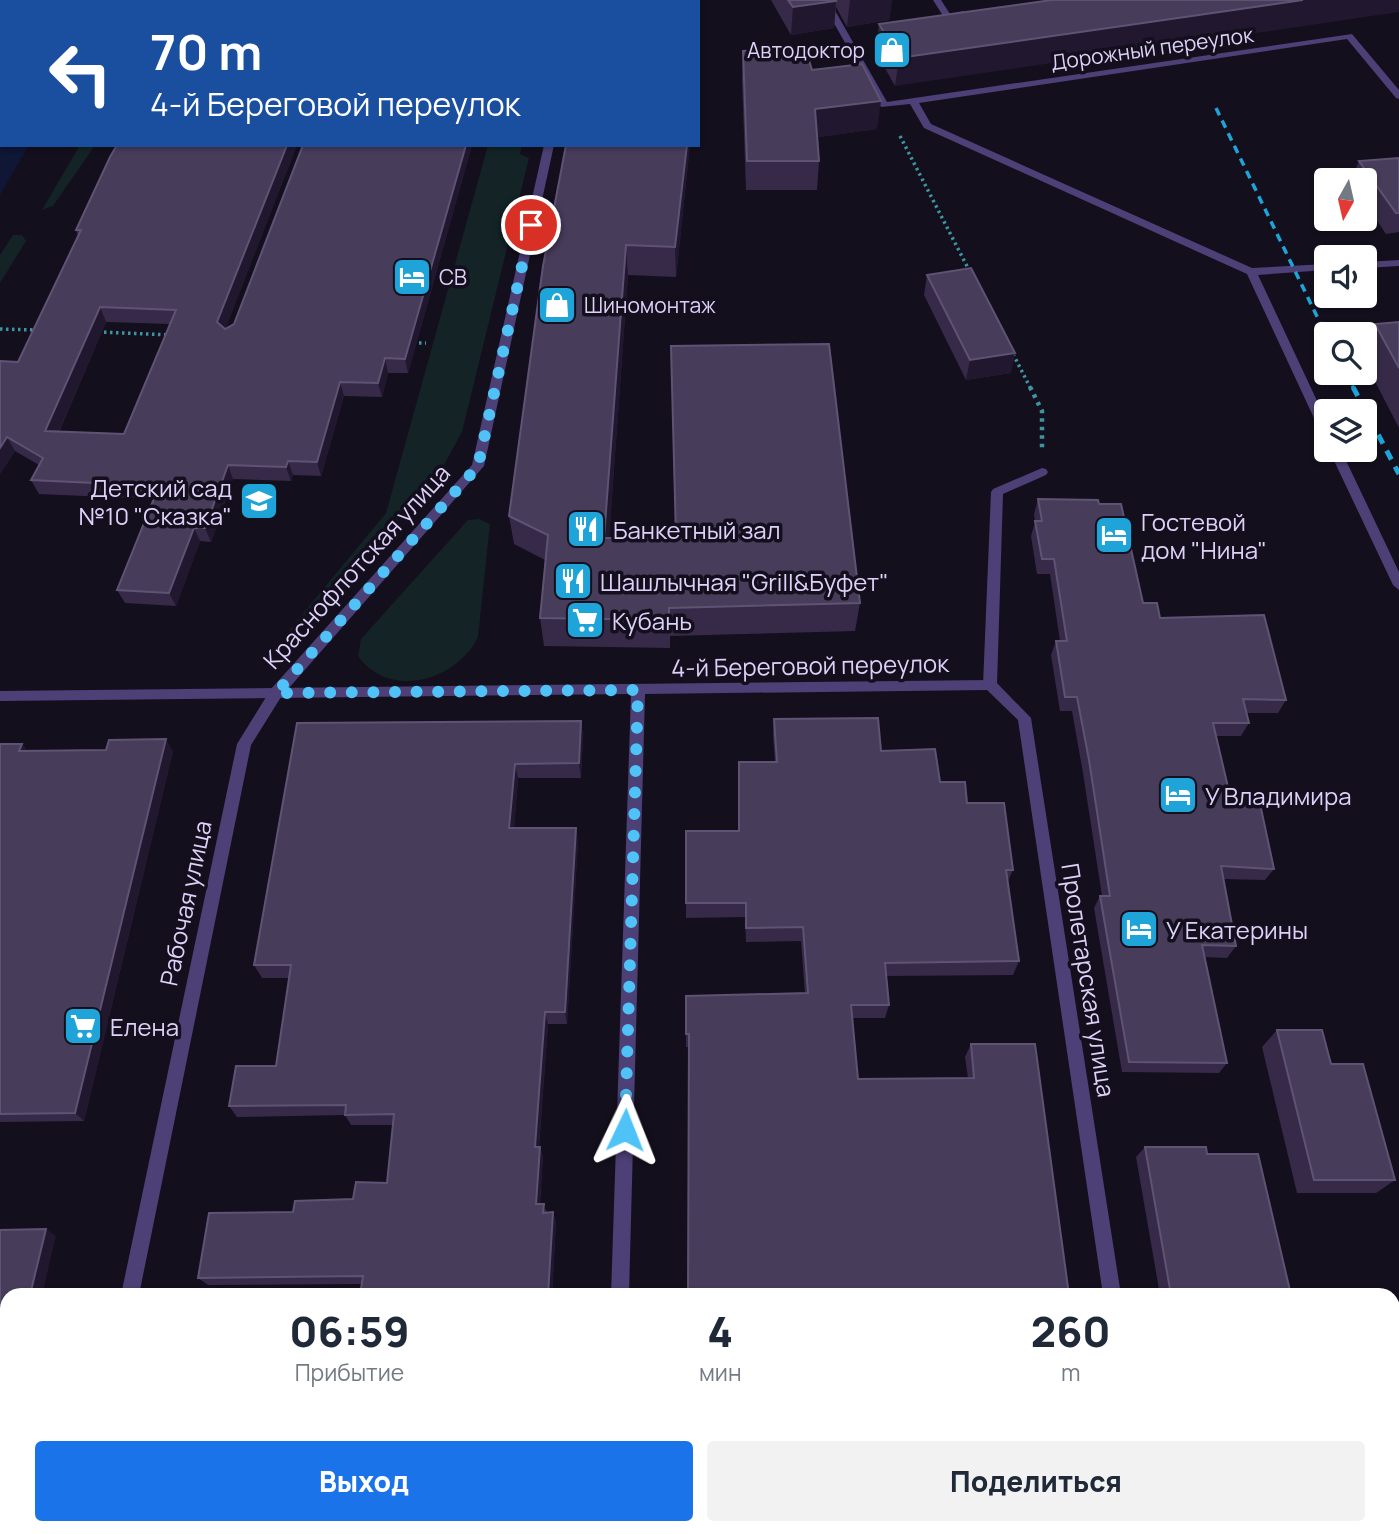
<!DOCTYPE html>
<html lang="ru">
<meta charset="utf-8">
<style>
:root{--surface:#fff;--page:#f2f2f3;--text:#1f2937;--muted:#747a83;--accent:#1a73e8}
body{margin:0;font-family:Manrope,sans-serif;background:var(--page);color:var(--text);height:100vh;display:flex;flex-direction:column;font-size:26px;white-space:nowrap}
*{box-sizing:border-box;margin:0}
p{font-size:23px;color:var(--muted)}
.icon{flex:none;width:38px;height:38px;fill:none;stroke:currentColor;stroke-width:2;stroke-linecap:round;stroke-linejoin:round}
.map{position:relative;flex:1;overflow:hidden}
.panel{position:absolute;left:0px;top:1288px;width:1400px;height:247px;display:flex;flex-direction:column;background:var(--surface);border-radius:21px 21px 0 0;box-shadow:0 2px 5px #0004}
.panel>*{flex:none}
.top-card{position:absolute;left:0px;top:0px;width:700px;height:147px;box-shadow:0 2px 5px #0004;background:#1a4fa0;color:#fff;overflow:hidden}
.needle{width:46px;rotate:188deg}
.controls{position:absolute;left:1314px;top:168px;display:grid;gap:14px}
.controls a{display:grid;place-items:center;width:63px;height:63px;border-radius:7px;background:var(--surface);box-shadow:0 2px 5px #0004;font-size:35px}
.pin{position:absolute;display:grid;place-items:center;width:60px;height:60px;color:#fff;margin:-30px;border:4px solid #fff;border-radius:50%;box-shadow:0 2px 7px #0007}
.me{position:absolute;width:77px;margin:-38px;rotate:2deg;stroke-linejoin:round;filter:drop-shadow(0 0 5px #0008)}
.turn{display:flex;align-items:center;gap:24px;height:147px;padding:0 35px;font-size:32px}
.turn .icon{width:91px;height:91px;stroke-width:2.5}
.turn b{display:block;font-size:49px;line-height:60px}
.eta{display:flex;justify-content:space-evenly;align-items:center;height:119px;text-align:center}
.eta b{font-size:42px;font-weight:800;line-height:49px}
.button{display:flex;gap:14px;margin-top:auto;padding:14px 35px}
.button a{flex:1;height:80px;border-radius:7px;background:var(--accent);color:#fff;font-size:28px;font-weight:800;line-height:80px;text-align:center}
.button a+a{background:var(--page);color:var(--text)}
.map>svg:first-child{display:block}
.green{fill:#132326}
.water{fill:#0f1636}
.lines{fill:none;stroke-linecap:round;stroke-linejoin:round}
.path-far1{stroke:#3d95a1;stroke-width:3.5;stroke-dasharray:2.5 3.5;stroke-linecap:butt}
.path{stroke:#3d95a1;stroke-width:4.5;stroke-dasharray:3.5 5;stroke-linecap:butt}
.service{fill:#4c4076;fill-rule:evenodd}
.minor{fill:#4c4076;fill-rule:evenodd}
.tertiary{fill:#4c4076;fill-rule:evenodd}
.rail-far1{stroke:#1ea4d8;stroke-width:3.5;stroke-dasharray:8 6;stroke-linecap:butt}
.rail{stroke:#1ea4d8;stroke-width:5;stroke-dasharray:10 8;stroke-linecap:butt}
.wall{fill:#362a48;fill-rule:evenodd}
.shaded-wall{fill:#21172f}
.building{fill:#483c5b;stroke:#5f5374;stroke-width:2;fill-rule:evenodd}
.route{stroke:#4fc3f7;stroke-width:12;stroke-dasharray:0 21.6}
.labels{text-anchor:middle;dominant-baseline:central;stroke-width:7;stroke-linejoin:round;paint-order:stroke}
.far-street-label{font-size:21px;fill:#ddd1f9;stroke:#140f1d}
.far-poi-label{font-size:21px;fill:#ddd1f9;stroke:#140f1d;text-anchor:start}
.poi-label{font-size:24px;fill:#ddd1f9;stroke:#140f1d;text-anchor:start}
.street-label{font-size:24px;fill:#ddd1f9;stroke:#140f1d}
</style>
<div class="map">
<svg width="1399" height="1534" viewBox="0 0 1399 1534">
<rect width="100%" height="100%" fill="#140f1d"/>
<!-- green -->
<g class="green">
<polygon points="80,145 95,145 53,206 42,210"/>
<polygon points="488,145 522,145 520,154 529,158 462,432 444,465 425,491 296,634 290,635 287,633 386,513"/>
<polygon points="13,235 22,235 26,241 0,283 0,255"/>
<path d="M479,519l11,5 -12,113c-21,44 -89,63 -120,19l3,-17 107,-119z"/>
</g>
<!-- water -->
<polygon class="water" points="0,0 107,0 2,2 2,145 29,145 0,195"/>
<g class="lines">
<!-- path-far1 -->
<g class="path-far1">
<polyline points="900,136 970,272"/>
<polyline points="0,329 37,330"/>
<polyline points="98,332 170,335"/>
<polyline points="413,343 426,343"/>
<polyline points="1013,354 1031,389"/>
</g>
<!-- path -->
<polyline class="path" points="1030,387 1042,411 1042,450"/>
<!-- service -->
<g class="service">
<polygon points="821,0 829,0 887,102 1352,34 1399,90 1399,99 1396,98 1347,39 919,103 931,124 1252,268 1326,264 1326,270 1258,275 1326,420 1326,435 1320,431 1247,274 924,128 910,104 881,107"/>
<polygon points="933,0 941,0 950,14 963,11 967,14 945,19"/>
<polygon points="1399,260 1399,266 1365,268 1365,262"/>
<polygon points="1329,450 1341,450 1399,572 1399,590 1393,585"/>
<polygon points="1042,468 1046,469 1048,472 1046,475 1003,494 997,685 990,690 983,685 991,492 993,489"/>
</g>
<!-- minor -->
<g class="minor">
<polygon points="990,680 995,681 1031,718 1121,1295 1103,1295 1018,720 987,690 645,694 629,1295 611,1295 631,694 0,701 0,691"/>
<polygon points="605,1528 623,1528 624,1534 604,1534"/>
<polygon points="1138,1528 1156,1528 1158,1534 1138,1534"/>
</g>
<!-- tertiary -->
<g class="tertiary">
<polygon points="581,0 589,0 580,2"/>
<polygon points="544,145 554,145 484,466 281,697 251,745 139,1295 121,1295 237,744 271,689 472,465"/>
<polygon points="73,1528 92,1528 90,1534 70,1534"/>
</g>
<!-- rail-far1 -->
<g class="rail-far1">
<polyline points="1216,108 1326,335"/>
<polyline points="1346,373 1354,389"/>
</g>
<!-- rail -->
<polyline class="rail" points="1353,387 1399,474"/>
</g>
<!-- wall -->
<g class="wall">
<polygon points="771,0 892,0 889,20 847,27 836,7 834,28 791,35"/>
<polygon points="1052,0 895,86 876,52 879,24"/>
<polygon points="743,51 812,70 877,129 818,137 819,161 817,190 746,190 742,79"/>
<path d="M297,145l-72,184 9,-5 238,-179 -64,228h-20l-6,24 -38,-1 -23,80 -28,-1 -2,6 -58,-2 -22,63 -11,-1 -24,65 -51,-3 -8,-13 37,-91 -115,-5 -8,-14 8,-15 -24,-14 -15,23 18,-112 60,-126 -2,-6zM106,322l64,2 -46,110 -65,-2z"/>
<polygon points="566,145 690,145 676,277 628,275 609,538 860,603 855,631 670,636 670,648 544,646 540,618 545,560 514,544 509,516"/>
<polygon points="1399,158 1399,232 1386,234 1365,203 1365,180 1351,180 1359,161"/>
<polygon points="927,275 1011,373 966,380 924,295"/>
<polygon points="1399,322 1399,428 1365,362 1365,344 1375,324"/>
<polygon points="1038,499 1099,504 1143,603 1160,618 1286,700 1278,713 1246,713 1249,723 1241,736 1216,736 1231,800 1274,869 1265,880 1223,879 1236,946 1227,958 1204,957 1227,1063 1219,1073 1122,1072 1094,908 1100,896 1102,896 1083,773 1072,711 1060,711 1051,655 1056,641 1060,641 1050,574 1037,574 1031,536 1035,522 1034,514"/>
<polygon points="774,719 881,751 940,782 967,803 1013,870 1007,883 1019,961 1013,975 886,976 889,1005 885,1018 852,1018 858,1079 968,1078 965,1057 971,1044 1069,1295 689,1047 686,1047 686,996 805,994 801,941 746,942 745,917 686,918 686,831 739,831 739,762 775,762 773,735"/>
<polygon points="581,721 583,736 581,778 518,778 514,828 578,841 567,1024 548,1024 539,1147 543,1156 540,1204 556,1221 552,1295 360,1295 362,1284 208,1285 198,1278 293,1212 353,1199 387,1183 393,1125 351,1125 345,1115 237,1117 229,1106 276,1066 289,978 262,978 254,965 297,723"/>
<polygon points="0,744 22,744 27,751 173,751 84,1121 0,1122"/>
<polygon points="1277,1030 1331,1064 1395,1180 1376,1193 1297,1193 1262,1047"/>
<polygon points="1145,1147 1207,1154 1291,1295 1160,1295 1136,1157"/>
<rect x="1393" y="1352" width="6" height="38"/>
<polygon points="994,1528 1101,1528 1101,1534 995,1534"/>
<polygon points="1200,1528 1387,1528 1388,1534 1201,1534"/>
</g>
<!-- shaded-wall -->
<g class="shaded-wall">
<polygon points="850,0 892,0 889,20 847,27"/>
<polygon points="1303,0 1399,0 1399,12 895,86 899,58"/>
<polygon points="836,1 834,28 791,35 793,7"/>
<polygon points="700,31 700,61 698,76 698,45"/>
<polygon points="881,101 877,129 813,138 815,109"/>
<polygon points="287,145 297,145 223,336 217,322"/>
<polygon points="466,145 472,145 408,373 405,359"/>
<polygon points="687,145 690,145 676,277 675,247"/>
<polygon points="626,245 628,275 607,566 604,538"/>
<polygon points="100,307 106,322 53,445 45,431"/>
<polygon points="1015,353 1011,373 966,380 970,360"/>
<polygon points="385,358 388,373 382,397 378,383"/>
<polygon points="340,382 344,396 321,476 317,462"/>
<polygon points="7,437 15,451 0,474 0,448"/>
<polygon points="288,461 293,475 291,481 286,467"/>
<polygon points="228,465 233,479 211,542 205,528"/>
<polygon points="194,528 200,541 176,606 169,593"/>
<polygon points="581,721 583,736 581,778 579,763"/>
<polygon points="166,739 173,751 84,1121 75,1113"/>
<polygon points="22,744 30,755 19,751"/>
<polygon points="515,764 518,778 513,842 509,828"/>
<polygon points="576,828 578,841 567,1024 565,1012"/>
<polygon points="545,1012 548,1024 538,1156 535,1147"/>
<polygon points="540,1147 543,1156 539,1213 536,1204"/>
<polygon points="553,1212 556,1221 552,1295 548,1295"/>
<polygon points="46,1229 56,1236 42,1295 30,1295"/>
<polygon points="7,1389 7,1440 0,1469 0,1418"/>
<polygon points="207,1528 219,1528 218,1534 206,1534"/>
<polygon points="535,1528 538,1528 538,1534 534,1534"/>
</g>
<!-- building -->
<g class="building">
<polygon points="210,0 503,0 502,2 209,2"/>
<polygon points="592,0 654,0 653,2 591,2"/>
<polygon points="788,0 836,0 836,1 793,7"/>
<polygon points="1052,0 1303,0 899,58 879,24"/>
<polygon points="805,47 812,70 862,64 881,101 815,109 819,161 747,161 743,51"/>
<path d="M117,145h170l-70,177 8,7 9,-5 69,-179h163l-61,214 -20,-1 -7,25 -38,-1 -23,80 -29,-1 -2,6 -58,-2 -23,63h-11l-25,65 -52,-3 42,-104 -128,-6 12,-22 -36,-21 -7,11v-87l18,1 63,-132h-5l34,-73zM100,307l76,3 -52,124 -79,-3z"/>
<polygon points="566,145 687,145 675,247 626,245 604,538 676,538 671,346 829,344 860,603 669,608 669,620 540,618 548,535 509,516 543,266"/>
<polygon points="1399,158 1399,213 1396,213 1359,161"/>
<polygon points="971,268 1015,353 970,360 927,275"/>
<polygon points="1399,322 1399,368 1375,324"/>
<polygon points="1038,499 1098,500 1099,504 1121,504 1143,603 1157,603 1160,618 1264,615 1286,700 1243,699 1249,723 1213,723 1231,800 1259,799 1274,869 1221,866 1236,946 1202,945 1227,1063 1129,1062 1100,896 1110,896 1089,760 1077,697 1065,697 1056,641 1067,641 1054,559 1042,559 1035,521 1042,521"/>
<polygon points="878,718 881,751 935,749 940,782 965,782 967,803 1004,803 1013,870 1006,870 1019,961 885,963 889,1005 851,1005 858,1079 974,1078 971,1044 1035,1044 1069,1295 688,1295 689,1034 686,1034 686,996 808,993 803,927 746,928 746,903 686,903 686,831 739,831 739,762 777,762 774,719"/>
<polygon points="581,721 579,763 515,764 509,828 576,828 565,1012 545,1012 535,1147 540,1147 536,1204 544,1204 543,1213 553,1212 548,1295 360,1295 363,1276 198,1278 209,1213 293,1212 295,1201 353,1199 356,1182 387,1183 394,1114 345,1115 346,1105 229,1106 236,1066 276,1066 291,965 254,965 297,723"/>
<polygon points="166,739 75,1113 0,1114 0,744 22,744 19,751 106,750 109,740"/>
<polygon points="1277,1030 1322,1030 1331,1064 1363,1064 1395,1180 1314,1180"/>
<polygon points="1145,1147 1206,1147 1207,1154 1258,1154 1291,1295 1171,1295"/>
<polygon points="46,1229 30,1295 7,1295 7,1389 0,1418 0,1230"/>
<rect x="1393" y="1352" width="6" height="32"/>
<polygon points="153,1528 207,1528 206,1534 152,1534"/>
<polygon points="281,1528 535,1528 534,1534 280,1534"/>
<polygon points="786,1528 873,1528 874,1534 786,1534"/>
<polygon points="1002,1528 1101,1528 1101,1534 1003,1534"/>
<polygon points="1212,1528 1387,1528 1388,1534 1213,1534"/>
</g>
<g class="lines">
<!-- route -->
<polyline class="route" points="531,225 478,466 276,693 638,690 625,1130"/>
</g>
<!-- icons -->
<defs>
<g id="shop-square" transform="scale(2.0125)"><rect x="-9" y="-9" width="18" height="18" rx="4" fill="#1ea4d8" stroke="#140f1d"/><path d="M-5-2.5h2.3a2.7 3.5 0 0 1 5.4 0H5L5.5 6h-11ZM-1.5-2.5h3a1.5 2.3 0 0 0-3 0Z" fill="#fff"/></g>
<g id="hotel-square" transform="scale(2.0125)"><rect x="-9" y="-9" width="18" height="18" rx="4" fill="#1ea4d8" stroke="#140f1d"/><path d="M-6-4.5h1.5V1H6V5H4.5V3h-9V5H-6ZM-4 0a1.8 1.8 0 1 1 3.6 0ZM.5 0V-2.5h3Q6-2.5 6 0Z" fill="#fff"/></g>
<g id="school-square" transform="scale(2.0125)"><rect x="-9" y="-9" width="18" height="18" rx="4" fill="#1ea4d8" stroke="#140f1d"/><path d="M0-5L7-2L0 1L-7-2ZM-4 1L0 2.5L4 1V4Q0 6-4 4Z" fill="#fff"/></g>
<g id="restaurant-square" transform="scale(2.0125)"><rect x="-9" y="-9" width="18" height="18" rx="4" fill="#1ea4d8" stroke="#140f1d"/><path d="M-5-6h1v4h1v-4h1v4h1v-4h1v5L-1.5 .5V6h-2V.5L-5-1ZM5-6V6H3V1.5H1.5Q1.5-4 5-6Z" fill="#fff"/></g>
<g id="supermarket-square" transform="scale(2.0125)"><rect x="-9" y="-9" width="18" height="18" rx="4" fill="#1ea4d8" stroke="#140f1d"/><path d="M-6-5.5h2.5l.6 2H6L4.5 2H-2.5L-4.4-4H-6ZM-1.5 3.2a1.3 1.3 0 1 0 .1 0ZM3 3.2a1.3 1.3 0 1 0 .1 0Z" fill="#fff"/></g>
</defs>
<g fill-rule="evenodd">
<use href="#shop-square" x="892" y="50"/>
<use href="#hotel-square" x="412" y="277"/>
<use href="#shop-square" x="557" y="305"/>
<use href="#school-square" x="259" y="501"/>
<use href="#restaurant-square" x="586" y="529"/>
<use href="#hotel-square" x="1114" y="535"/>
<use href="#restaurant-square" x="573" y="581"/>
<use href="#supermarket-square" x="585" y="620"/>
<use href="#hotel-square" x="1178" y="795"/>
<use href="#hotel-square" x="1139" y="929"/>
<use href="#supermarket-square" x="83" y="1026"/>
</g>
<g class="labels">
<!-- far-street labels -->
<g class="far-street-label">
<text transform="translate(1152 48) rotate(-8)">Дорожный переулок</text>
</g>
<!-- far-poi labels -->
<g class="far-poi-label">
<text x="865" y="50" text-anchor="end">Автодоктор</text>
<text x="439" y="277">СВ</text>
<text x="584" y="305">Шиномонтаж</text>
</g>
<!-- poi labels -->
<g class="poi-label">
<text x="232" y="487" text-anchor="end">Детский сад<tspan x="232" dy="28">№10 "Сказка"</tspan></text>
<text x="1141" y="521">Гостевой<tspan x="1141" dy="28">дом "Нина"</tspan></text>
<text x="613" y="529">Банкетный зал</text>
<text x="600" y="581">Шашлычная "Grill&amp;Буфет"</text>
<text x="612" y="620">Кубань</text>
<text x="1205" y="795">У Владимира</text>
<text x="1166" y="929">У Екатерины</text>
<text x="110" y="1026">Елена</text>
</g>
<!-- street labels -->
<g class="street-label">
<text transform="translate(356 566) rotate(-48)">Краснофлотская улица</text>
<text transform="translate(810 665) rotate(-1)">4-й Береговой переулок</text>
<text transform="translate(185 903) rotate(-78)">Рабочая улица</text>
<text transform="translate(1089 980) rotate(81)">Пролетарская улица</text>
</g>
</g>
</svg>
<div class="controls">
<a><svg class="needle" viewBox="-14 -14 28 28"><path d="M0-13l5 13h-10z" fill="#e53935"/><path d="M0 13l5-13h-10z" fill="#747a83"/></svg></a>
<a><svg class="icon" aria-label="sound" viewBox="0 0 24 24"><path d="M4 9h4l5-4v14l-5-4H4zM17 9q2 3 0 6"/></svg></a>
<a><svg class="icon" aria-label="search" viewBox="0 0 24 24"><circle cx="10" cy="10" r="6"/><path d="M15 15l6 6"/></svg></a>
<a><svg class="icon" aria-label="layers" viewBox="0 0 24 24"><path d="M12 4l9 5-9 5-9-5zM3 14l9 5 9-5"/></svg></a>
</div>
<div class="pin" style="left:531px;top:225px;background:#d93025"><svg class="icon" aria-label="arrive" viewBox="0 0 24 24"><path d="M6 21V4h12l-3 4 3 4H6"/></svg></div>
<svg class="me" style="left:625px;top:1130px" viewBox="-20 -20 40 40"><path d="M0-17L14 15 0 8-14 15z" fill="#4fc3f7" stroke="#fff" stroke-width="4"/></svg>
<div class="top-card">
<div class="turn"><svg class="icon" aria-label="left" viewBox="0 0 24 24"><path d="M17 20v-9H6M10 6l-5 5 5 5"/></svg><div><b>70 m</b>4-й Береговой переулок</div></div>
</div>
<section class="panel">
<div class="eta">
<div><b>06:59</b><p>Прибытие</p></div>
<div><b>4</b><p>мин</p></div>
<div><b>260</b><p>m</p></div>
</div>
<div class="button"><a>Выход</a><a>Поделиться</a></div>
</section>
</div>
